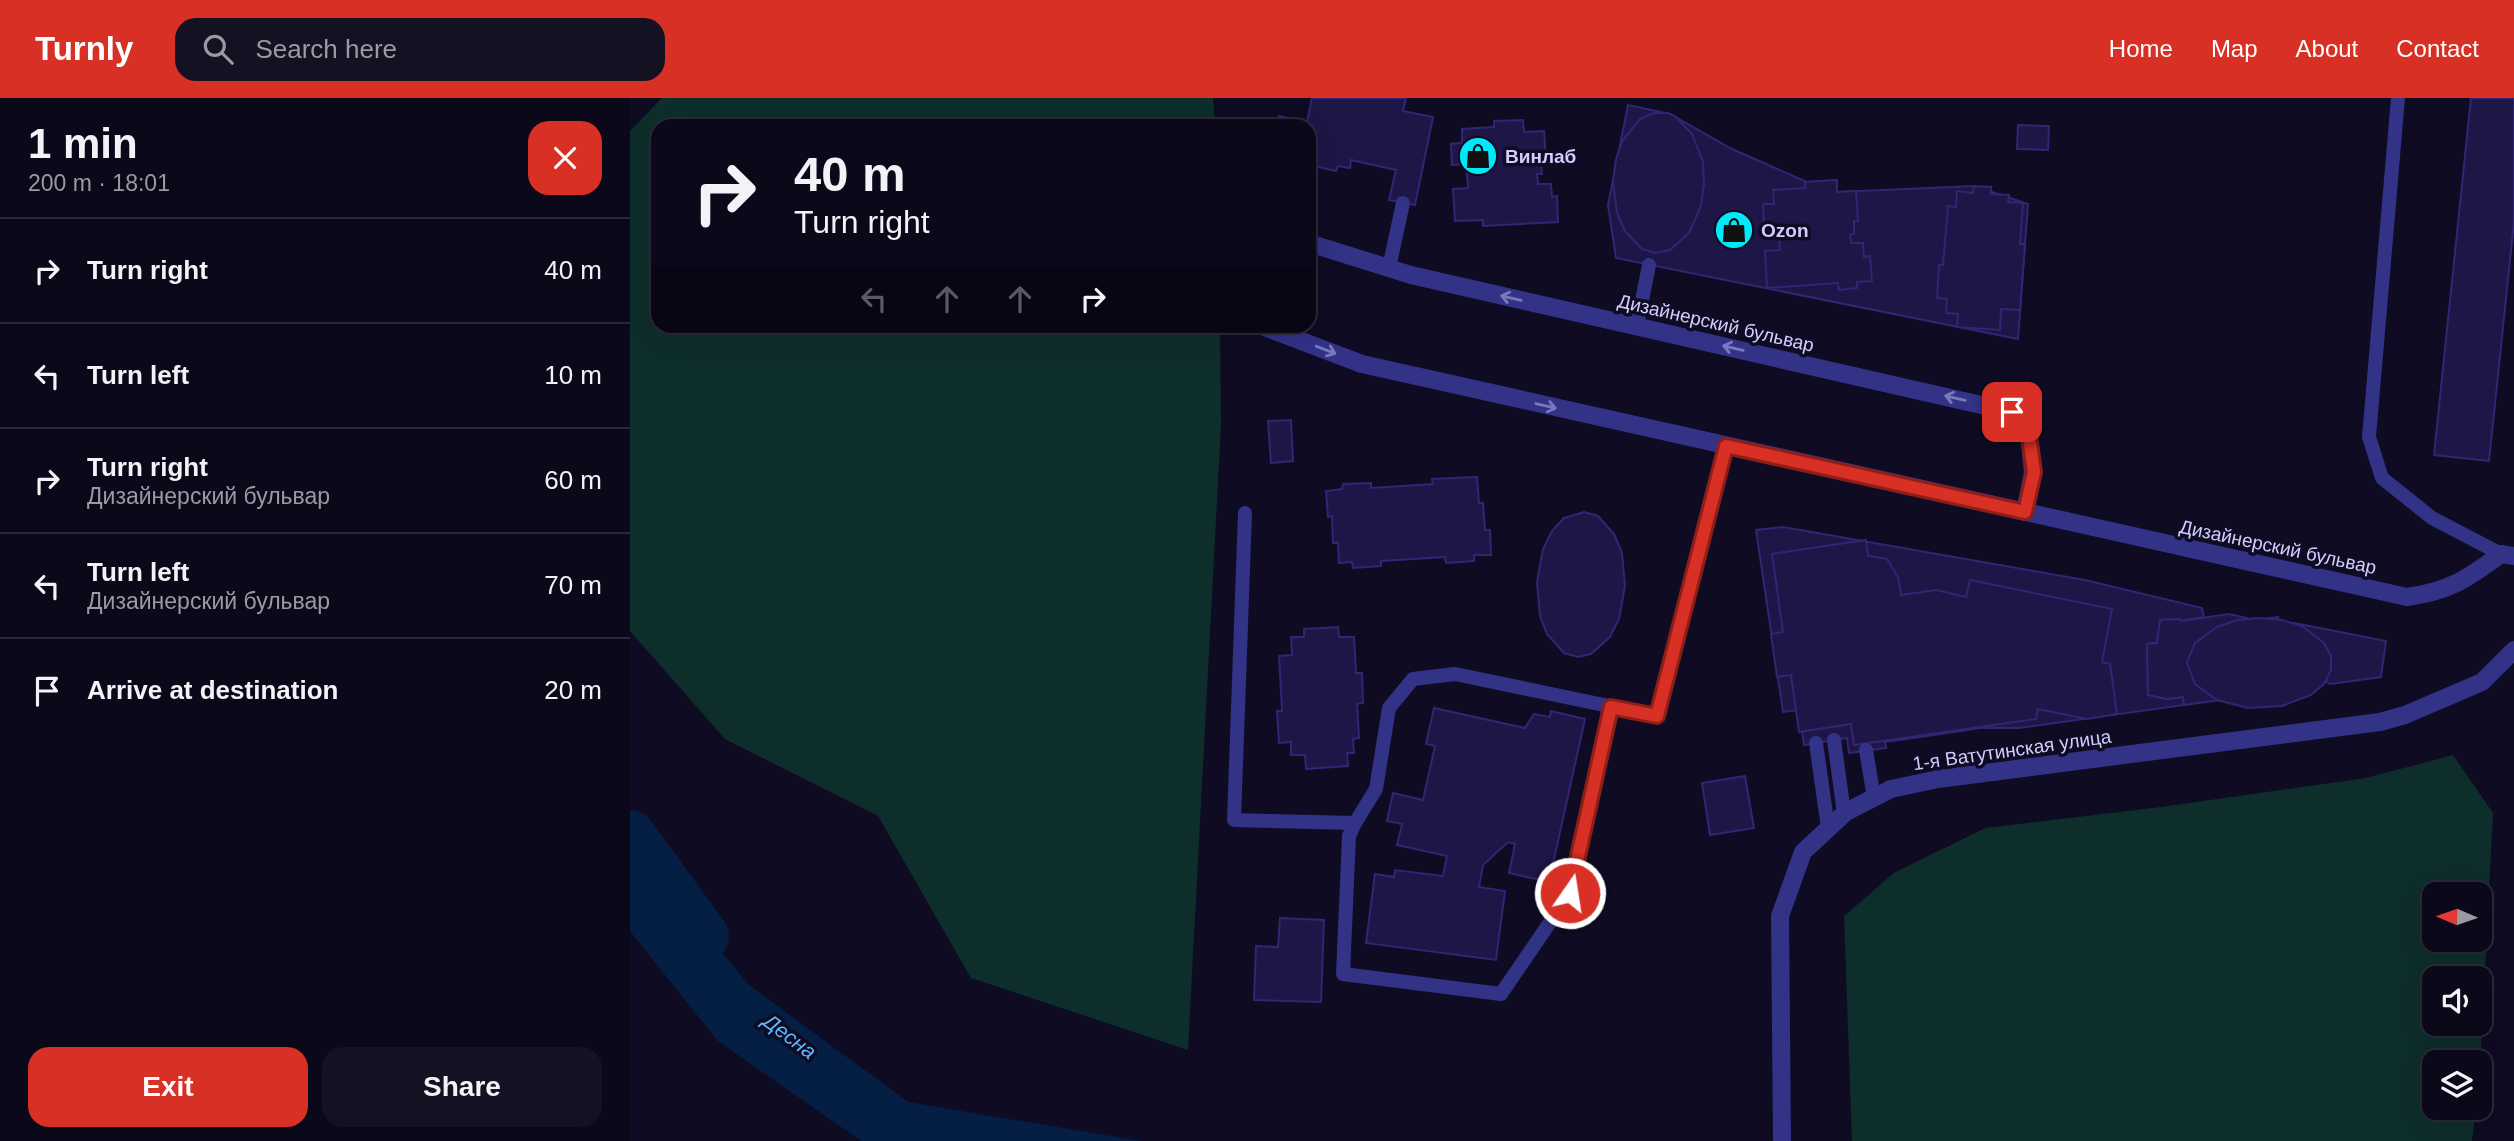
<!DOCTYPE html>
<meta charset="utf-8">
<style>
:root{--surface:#0b081a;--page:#141123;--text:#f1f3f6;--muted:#9a9aa2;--line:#2b2939;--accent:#d93025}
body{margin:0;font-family:Helvetica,sans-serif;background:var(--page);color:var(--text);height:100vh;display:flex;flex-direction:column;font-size:26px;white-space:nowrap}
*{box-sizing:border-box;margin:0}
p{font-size:23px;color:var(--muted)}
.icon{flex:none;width:38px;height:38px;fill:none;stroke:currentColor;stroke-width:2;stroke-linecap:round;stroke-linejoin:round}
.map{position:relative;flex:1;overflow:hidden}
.sheet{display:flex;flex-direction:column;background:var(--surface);width:630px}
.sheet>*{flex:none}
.hud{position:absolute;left:21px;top:21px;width:665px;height:214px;border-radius:21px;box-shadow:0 7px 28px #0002,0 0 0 2px var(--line);background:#0b081a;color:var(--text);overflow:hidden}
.needle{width:46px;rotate:272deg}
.tools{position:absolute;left:1792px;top:784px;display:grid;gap:14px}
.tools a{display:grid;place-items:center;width:70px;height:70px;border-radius:14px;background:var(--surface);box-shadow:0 7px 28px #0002,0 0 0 2px var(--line);font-size:35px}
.pin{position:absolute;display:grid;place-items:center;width:60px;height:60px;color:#fff;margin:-30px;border-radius:14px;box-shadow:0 4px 10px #0006}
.me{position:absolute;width:77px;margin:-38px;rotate:13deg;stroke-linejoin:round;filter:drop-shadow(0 0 5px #0008)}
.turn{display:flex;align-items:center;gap:24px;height:147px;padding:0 28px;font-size:32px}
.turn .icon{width:91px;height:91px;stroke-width:2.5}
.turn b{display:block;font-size:49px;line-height:60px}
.lanes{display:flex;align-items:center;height:66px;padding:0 28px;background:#0003;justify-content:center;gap:35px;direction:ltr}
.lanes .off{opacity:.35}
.round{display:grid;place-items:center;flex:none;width:74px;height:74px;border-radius:21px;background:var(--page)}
.summary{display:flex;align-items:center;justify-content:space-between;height:119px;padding:0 28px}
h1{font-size:42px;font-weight:700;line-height:52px}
.cta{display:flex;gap:14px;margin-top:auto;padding:14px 28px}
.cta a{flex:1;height:80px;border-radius:21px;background:var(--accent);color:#fff;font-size:28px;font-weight:700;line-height:80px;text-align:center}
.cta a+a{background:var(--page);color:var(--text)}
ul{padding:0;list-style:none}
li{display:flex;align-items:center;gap:21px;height:105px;padding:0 28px;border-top:2px solid var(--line)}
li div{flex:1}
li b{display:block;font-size:26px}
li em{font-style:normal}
header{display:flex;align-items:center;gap:42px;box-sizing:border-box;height:98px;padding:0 35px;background:var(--accent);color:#fff}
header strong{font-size:33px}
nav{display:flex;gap:38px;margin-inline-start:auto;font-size:24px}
.search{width:490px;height:63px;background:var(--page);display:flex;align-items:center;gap:18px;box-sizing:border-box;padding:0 24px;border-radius:21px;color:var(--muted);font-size:26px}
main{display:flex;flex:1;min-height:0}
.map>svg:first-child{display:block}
.green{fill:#0e2e2b;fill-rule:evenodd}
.water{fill:#051e43}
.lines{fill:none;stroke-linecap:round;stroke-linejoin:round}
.river{stroke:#051e43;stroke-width:52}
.building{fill:#1e1646;stroke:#322574;stroke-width:2}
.service{stroke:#323287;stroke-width:14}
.minor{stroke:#323287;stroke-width:18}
.oneway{stroke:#7a78bd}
.route-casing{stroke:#8d1f18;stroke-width:18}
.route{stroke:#d93025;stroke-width:12}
.labels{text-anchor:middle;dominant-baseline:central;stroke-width:7;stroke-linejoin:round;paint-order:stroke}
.poi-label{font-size:19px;font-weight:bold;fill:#d1ceff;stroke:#0f0b23;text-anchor:start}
.street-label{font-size:19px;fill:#d1ceff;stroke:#0f0b23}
.water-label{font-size:21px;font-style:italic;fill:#5cb9ff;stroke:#0f0b23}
</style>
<header>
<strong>Turnly</strong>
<div class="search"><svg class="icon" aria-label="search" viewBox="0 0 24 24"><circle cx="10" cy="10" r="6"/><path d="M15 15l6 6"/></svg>Search here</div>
<nav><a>Home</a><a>Map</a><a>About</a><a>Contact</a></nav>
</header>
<main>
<section class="sheet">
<div class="summary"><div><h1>1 min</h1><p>200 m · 18:01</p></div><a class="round" style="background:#d93025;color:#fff"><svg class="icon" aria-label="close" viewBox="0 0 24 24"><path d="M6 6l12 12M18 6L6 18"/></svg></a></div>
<ul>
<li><svg class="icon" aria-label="right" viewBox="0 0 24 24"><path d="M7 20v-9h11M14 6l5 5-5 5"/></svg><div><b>Turn right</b></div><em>40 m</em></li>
<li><svg class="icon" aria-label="left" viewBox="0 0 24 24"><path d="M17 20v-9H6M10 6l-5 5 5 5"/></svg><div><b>Turn left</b></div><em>10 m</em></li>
<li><svg class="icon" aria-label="right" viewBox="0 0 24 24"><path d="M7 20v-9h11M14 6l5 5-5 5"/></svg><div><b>Turn right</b><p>Дизайнерский бульвар</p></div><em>60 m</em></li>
<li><svg class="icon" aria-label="left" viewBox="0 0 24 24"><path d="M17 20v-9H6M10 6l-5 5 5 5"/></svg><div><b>Turn left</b><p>Дизайнерский бульвар</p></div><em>70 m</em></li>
<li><svg class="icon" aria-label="arrive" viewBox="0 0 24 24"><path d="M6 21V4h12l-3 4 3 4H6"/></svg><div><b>Arrive at destination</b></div><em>20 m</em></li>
</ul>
<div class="cta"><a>Exit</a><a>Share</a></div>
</section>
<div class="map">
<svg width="1884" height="1043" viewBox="0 0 1884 1043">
<rect width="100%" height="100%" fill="#0f0b23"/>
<!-- green -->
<g class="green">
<polygon points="32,0 583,0 585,28 28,28 28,228 590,228 591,327 558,952 341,880 248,718 95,641 0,533 0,33"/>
<path d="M1823,657l40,58 -13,256v-7h-46v46h42l-4,33h-620l-8,-225 50,-43 91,-45 176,-21 205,-29zM1850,796v46h-46v-46zM1804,880h46v46h-46z"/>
</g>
<!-- water -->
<polygon class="water" points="0,743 119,887 278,1004 511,1043 231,1043 88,943 0,833"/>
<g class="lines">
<!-- river -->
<polyline class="river" points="0,738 73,838"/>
</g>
<!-- building -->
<g class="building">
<polygon points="682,0 776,0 773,13 803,19 785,107 759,102 766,72 721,62 720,70 708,68 706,73 679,67 679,28 647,28 649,18 677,24"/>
<polygon points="1841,0 1884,0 1884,124 1859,363 1804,357"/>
<polygon points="998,7 1040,16 1102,51 1177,84 1207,82 1207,94 1344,88 1398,106 1388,241 986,160 978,107"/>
<polygon points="1024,15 1038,15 1045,18 1062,36 1073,64 1074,86 1071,108 1059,135 1040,152 1026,155 1012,151 995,133 987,115 983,83 986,61 993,42 1010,21"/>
<polygon points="893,22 894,34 914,33 916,61 911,62 912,76 907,76 908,86 921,86 922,99 927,98 928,124 853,128 853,122 825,123 823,91 838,90 836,66 822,67 821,46 832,45 832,31 864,29 864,23"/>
<polygon points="1388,27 1419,28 1418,52 1387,51"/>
<polygon points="1207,82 1207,94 1226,93 1228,123 1224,123 1224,136 1220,137 1221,145 1233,145 1234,159 1240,158 1242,183 1227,184 1227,190 1209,192 1208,185 1137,190 1135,153 1150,152 1149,139 1141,140 1141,128 1134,129 1133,106 1144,106 1143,92 1175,90 1175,84"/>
<polygon points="1344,88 1361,89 1361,96 1379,97 1378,104 1393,105 1390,146 1395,146 1390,212 1371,211 1370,232 1327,229 1328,216 1316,215 1317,201 1307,200 1309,167 1313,167 1318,108 1326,109 1327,93 1343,95"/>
<polygon points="661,322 663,363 641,365 638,323"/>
<polygon points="847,379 849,405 853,405 855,432 860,432 861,457 844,457 844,463 816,465 815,459 751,463 751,468 723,470 722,464 709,465 708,445 703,445 702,418 698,419 696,393 712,391 713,386 741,385 741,390 803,386 802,381"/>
<polygon points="954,414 968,418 984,436 992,455 995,488 989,521 980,539 961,556 948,559 934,555 917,536 910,518 907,484 913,451 922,433 934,420"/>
<polygon points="1153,429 1455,482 1572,510 1574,519 1551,523 1550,521 1530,522 1527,545 1517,546 1518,597 1537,601 1553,599 1554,607 1389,630 1350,630 1311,636 1255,644 1256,650 1219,655 1217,640 1174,647 1169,612 1153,614 1126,432"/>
<polygon points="1236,442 1238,458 1257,461 1268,479 1271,497 1306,492 1336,499 1340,482 1482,511 1472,564 1480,566 1487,616 1457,621 1408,611 1406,621 1224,647 1221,626 1169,634 1161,577 1147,579 1141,536 1153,534 1142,456"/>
<polygon points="1599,516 1617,520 1617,523 1648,519 1651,534 1662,537 1664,525 1756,543 1751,579 1700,586 1685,575 1679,576 1681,589 1554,607 1553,599 1537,601 1518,597 1517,546 1527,545 1530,522 1550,521 1551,523"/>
<polygon points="1629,520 1652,522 1672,528 1694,545 1701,558 1701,572 1694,586 1681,597 1652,608 1618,610 1587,602 1565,586 1557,565 1565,545 1587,529 1607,522"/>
<polygon points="708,529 709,539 724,539 726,575 732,575 733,605 727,606 729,640 723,641 724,655 717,655 718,668 676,671 675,657 661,657 661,644 649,645 647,613 652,613 649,558 662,557 661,539 674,539 674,531"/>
<polygon points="804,610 895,630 904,616 920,619 921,613 955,621 919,784 879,775 885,746 878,744 853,767 849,789 875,793 866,862 736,845 745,776 764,779 765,772 813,778 817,758 767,747 772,726 757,723 763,695 793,702 805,648 796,646"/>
<polygon points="1115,678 1124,730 1080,737 1072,685"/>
<polygon points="650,820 694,822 691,904 624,902 626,848 648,849"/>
</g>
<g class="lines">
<!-- service -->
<g class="service">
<polyline points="1768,0 1739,339 1752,380 1802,420 1871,456"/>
<polyline points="759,170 773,105"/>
<polyline points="1007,228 1019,167"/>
<polyline points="615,415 604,722 725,725 746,691 759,610 783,581 825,576 1027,618 1096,348"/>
<polyline points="1204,642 1214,715"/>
<polyline points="1186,645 1198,730"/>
<polyline points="1236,652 1244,700"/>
<polyline points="725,725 719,738 713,876 871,896 940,795 981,609"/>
</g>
<!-- minor -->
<g class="minor">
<polyline points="679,145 781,177 1382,314 1399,338 1403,374 1395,414"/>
<path d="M632,228l100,38 1045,233c43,-6 60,-18 94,-43l13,2"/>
<polyline points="1152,1043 1150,818 1173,754 1216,714 1261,691 1308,681 1750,624 1775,617 1852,584 1884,552"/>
</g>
</g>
<!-- one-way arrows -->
<defs><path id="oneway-shaft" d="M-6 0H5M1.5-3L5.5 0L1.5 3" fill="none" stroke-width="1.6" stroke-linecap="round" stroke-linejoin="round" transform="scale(1.75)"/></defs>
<g class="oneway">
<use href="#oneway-shaft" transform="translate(881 200) rotate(-167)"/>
<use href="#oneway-shaft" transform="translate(1103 250) rotate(-167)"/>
<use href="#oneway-shaft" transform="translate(696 252) rotate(21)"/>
<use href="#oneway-shaft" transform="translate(1325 300) rotate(-167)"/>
<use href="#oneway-shaft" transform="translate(916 308) rotate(13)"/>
</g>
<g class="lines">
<!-- route casing -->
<g class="route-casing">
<polyline id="route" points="940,795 981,609 1027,618 1096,348 1395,414 1404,374 1399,338 1382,314"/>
</g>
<!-- route -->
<use href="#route" class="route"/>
</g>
<!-- icons -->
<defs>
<g id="shop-disc" transform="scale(2.0125)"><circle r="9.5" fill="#00e9f9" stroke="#0f0b23"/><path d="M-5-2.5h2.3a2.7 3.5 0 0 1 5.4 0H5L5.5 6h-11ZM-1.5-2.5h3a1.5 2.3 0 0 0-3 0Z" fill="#111"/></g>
</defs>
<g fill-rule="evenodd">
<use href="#shop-disc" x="848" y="58"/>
<use href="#shop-disc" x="1104" y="132"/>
</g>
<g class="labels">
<!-- poi labels -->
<g class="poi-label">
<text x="875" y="58">Винлаб</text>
<text x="1131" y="132">Ozon</text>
</g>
<!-- street labels -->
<g class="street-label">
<text transform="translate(1086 225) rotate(13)">Дизайнерский бульвар</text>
<text transform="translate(1648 449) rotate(12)">Дизайнерский бульвар</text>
<text transform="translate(1382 652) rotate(-8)">1-я Ватутинская улица</text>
</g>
<!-- water labels -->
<g class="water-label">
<text transform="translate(160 938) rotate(37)">Десна</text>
</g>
</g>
</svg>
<div class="tools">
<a><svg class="needle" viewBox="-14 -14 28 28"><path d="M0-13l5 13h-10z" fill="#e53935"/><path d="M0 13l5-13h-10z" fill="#9a9aa2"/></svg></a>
<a><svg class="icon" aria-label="sound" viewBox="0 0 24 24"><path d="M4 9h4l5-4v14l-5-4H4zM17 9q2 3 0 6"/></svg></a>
<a><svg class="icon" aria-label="layers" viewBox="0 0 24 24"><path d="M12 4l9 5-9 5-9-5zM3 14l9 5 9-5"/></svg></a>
</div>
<div class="pin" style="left:1382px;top:314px;background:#d93025"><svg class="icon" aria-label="arrive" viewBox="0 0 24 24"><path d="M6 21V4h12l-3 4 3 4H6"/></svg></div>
<svg class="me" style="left:940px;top:795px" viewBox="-20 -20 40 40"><circle r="17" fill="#d93025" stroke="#fff" stroke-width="3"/><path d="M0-11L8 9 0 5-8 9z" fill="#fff"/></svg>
<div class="hud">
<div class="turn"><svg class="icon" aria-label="right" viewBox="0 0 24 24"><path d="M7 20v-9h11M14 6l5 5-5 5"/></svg><div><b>40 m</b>Turn right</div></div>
<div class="lanes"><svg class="icon off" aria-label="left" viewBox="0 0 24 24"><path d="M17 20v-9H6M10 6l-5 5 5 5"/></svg><svg class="icon off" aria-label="ahead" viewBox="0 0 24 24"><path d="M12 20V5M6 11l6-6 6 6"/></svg><svg class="icon off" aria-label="ahead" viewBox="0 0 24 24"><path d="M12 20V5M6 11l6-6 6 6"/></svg><svg class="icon" aria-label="right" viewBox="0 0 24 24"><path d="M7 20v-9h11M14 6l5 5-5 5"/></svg></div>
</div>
</div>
</main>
